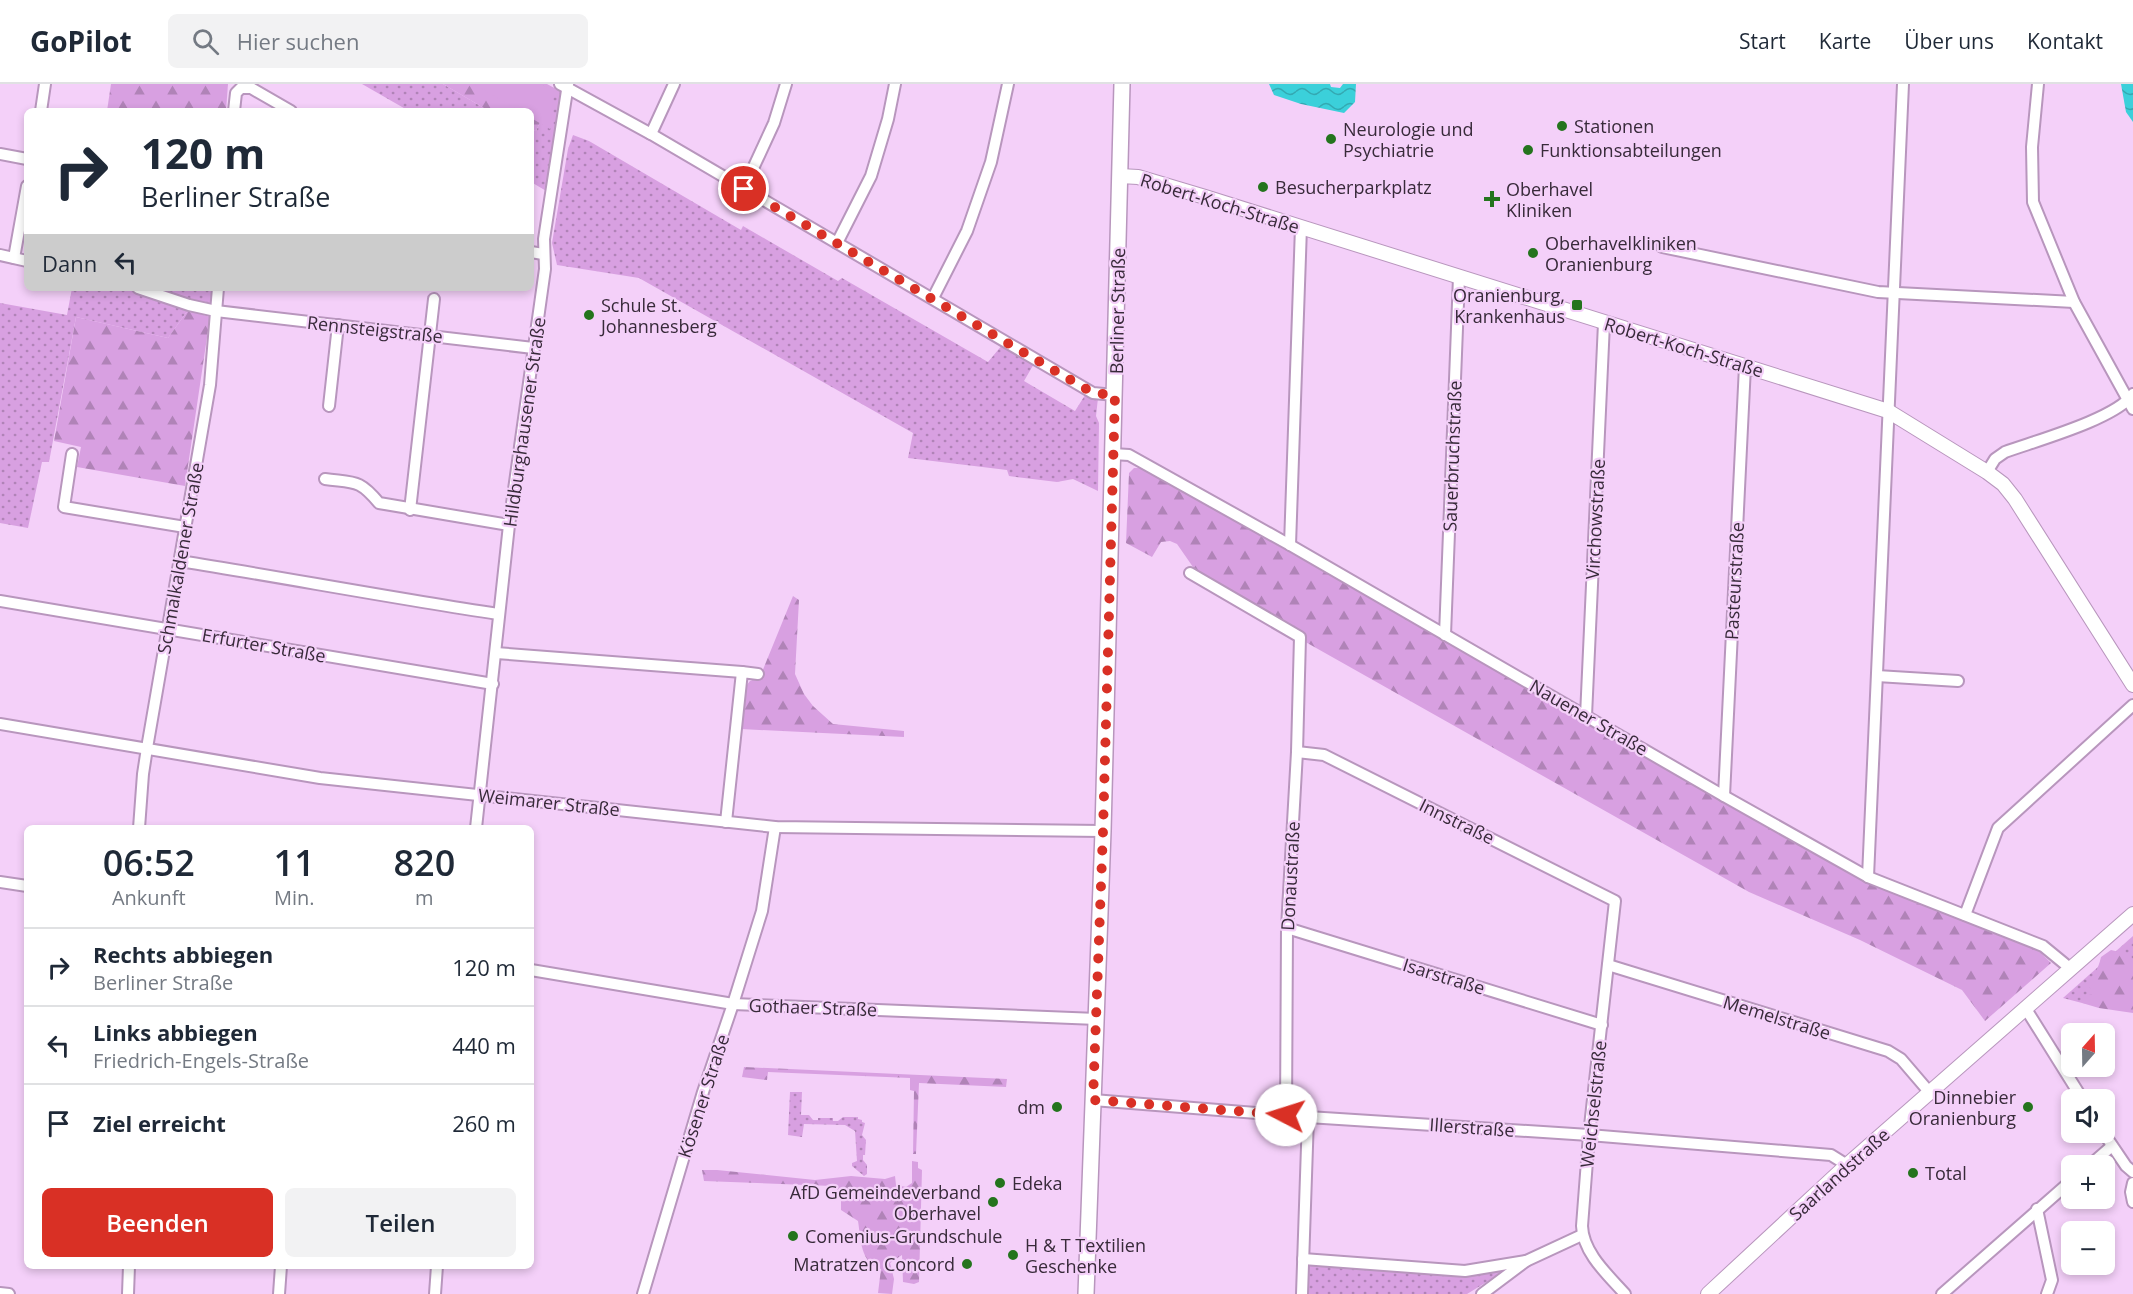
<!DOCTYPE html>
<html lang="de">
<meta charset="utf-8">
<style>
:root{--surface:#fff;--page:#f2f2f3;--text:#1f2937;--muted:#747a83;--line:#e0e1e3;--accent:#d93025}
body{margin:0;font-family:"Open Sans",sans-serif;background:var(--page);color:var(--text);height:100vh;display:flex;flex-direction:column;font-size:22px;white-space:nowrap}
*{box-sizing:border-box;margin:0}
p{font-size:20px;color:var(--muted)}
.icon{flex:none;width:33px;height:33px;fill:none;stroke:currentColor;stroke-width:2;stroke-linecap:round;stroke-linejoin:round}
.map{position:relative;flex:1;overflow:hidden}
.side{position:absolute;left:24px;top:741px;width:510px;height:444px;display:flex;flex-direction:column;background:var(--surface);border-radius:9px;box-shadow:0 3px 9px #0003}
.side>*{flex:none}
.hud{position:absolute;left:24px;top:24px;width:510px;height:183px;border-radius:9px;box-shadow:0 3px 9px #0003;background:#fff;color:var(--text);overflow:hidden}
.needle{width:39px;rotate:20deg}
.buttons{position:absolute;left:2061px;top:939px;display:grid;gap:12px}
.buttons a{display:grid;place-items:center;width:54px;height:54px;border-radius:9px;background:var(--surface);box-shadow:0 3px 9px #0003;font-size:30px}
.pin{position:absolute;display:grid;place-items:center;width:51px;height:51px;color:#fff;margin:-26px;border:3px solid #fff;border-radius:50%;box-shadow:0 2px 6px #0007}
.me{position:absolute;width:66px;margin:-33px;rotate:275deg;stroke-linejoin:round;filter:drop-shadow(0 0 4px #0008)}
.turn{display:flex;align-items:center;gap:21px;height:126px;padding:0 18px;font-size:27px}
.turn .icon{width:78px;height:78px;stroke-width:2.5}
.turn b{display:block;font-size:42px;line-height:51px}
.then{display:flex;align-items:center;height:57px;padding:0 18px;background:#0003;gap:12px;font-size:22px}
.eta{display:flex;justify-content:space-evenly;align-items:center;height:102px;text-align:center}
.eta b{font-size:36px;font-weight:600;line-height:42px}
.button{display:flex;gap:12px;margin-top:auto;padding:12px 18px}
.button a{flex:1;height:69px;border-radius:9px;background:var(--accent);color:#fff;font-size:24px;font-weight:600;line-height:69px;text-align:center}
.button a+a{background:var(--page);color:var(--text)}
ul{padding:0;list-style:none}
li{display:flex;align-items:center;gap:18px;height:78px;padding:0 18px;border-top:2px solid var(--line)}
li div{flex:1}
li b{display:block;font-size:22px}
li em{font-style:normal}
header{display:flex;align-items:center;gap:36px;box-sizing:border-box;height:84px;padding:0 30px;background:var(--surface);border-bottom:2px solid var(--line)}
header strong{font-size:28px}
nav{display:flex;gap:33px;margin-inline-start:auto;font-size:21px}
.search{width:420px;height:54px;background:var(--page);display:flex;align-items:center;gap:15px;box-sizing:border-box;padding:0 21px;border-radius:9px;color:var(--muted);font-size:22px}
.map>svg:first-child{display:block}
.grass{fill:url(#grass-dots)}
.forest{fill:url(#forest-firs)}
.park{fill:#d8a0e1}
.water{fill:url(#water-waves)}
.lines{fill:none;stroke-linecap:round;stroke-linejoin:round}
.minor-casing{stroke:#b896bd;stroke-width:14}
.tertiary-casing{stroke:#b896bd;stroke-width:16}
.secondary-casing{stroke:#b896bd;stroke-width:18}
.minor{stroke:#fff;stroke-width:10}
.tertiary{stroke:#fff;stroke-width:14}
.secondary{stroke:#fff;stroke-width:15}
.route{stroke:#d93025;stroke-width:10;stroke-dasharray:0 18}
.poi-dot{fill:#24741d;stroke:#f4d0f9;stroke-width:2}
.labels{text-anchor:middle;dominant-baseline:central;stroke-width:4.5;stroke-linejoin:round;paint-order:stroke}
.poi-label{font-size:18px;fill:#382a3a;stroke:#f4d0f9;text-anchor:start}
.street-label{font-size:18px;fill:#382a3a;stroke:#f4d0f9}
</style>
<header>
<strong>GoPilot</strong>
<div class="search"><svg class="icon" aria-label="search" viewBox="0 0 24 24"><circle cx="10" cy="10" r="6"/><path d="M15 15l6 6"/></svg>Hier suchen</div>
<nav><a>Start</a><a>Karte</a><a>Über uns</a><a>Kontakt</a></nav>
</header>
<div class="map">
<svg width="2133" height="1210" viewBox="0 0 2133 1210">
<defs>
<pattern id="grass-dots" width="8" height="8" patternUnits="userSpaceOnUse" patternTransform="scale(1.5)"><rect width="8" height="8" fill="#d8a0e1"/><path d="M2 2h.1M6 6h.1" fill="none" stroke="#b083b7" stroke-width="1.8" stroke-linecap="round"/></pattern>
<pattern id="forest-firs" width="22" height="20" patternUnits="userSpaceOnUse" patternTransform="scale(1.5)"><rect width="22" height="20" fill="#d8a0e1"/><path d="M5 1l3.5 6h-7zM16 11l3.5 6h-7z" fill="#b083b7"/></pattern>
<pattern id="water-waves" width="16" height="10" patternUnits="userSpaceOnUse" patternTransform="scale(1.5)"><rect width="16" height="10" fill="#3bd0da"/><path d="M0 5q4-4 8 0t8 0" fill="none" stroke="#33a9b2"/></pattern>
</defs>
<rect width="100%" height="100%" fill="#f4d0f9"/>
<!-- grass -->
<g class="grass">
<polygon points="362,0 443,0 489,27 409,27"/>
<polygon points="509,0 547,0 560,7 562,12 548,108 531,98 531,46 536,47 541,36"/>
<polygon points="573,51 589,57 741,146 743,142 838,197 842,194 988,278 1003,260 1035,278 1024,297 1075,327 1087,308 1098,314 1096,332 1099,339 1098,407 1073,395 1057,398 1009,392 1007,386 908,374 913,349 639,194 557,181 552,159 568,65"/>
<polygon points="72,204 213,204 210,233 188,226 168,254 76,233 49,378 42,378 28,444 0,439 0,219 67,231"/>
<polygon points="2133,852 2133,924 2082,919 2063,914"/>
<polygon points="790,1008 802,1008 801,1031 809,1031 813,1036 818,1036 818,1034 833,1034 833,1037 838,1037 843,1033 858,1033 858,1035 862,1036 862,1038 865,1039 862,1051 866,1056 865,1071 863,1071 863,1076 867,1081 867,1090 864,1092 852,1082 852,1079 857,1077 855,1047 845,1041 804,1040 802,1053 788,1051"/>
<polygon points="1318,1180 1464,1192 1508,1185 1467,1210 1309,1210 1309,1182"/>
</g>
<!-- forest -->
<g class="forest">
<polygon points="111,0 228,0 226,27 107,27"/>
<polygon points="443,0 483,0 538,26 541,36 536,47 531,46 531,27 489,27"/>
<polygon points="188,226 210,233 185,402 77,383 81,363 54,357 76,233 168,254"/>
<polygon points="1134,384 1139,384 1155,391 1867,799 2036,864 2051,879 1985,937 1962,906 1860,856 1749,808 1208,503 1204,492 1193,483 1177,460 1170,457 1161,458 1152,473 1126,459 1129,389"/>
<polygon points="793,512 799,516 795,590 804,610 813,622 833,640 904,647 904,653 741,645 746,602 750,597 760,593"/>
<path d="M2111,866l13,3 4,6 5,2v52l-34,-5 -17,-5v-7l13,-2 -7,-8c5,-12 10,-15 13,-29z"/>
<polygon points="744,983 1007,995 1006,1003 919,999 916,1070 913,1070 914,1007 910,1006 910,994 768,988 767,996 742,993"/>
<path d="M912,1077l6,1v6l4,2 -3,112 -5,2 -11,-2 -1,-27 -12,8 4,16 -2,15 -14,-1 3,-24c-21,-6 -20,-30 -23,-48l-17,-11v-10l-9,-14 -128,-5 -2,-11h15l98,10 36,-4 34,3 10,-3 1,9 10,2 6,-4z"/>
</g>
<!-- park -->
<polygon class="park" points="474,0 541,0 554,7 550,45 531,34 531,27 520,27"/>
<!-- water -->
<g class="water">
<polygon points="1269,0 1330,0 1331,3 1340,4 1343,0 1356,0 1355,18 1344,29 1301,20 1274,11"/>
<polygon points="2121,0 2133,0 2133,38 2126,28"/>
</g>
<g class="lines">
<!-- minor casing -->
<g class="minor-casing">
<g id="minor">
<polyline points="560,0 651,50 1093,309 1115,311"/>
<polyline points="2038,0 2032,63 2033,118 2074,218 2133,325"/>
<polyline points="41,27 45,0"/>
<polyline points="234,27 236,9 241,4 251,4 291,27"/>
<polyline points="651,50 674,0"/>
<polyline points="0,70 27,75"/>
<polyline points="744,104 774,39 786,0"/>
<polyline points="837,159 871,92 888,35 895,0"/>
<polyline points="1662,163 1878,208 2074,218"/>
<polyline points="531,168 543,170"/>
<polyline points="0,171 27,177"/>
<polyline points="14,174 27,102"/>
<polyline points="138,204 189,221 216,227 533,264"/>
<polyline points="933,214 967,147 991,78 1008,0"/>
<polyline points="329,322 338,241"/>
<polyline points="72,370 64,423 185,443"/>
<polyline points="1113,370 1129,371 1290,461 1724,712 1868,793 2043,862 2071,885"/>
<path d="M1987,388l8,-13 10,-7c30,-11 111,-33 128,-58"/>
<path d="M325,395c30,4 34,0 54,24l130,22"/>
<polyline points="410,426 434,215"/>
<polyline points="1290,461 1301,143"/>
<path d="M180,477c106,17 212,37 318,53"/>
<polyline points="1190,489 1300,553 1297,668 1287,844 1286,1031"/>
<polyline points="0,517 493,600"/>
<polyline points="1445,551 1459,193"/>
<polyline points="496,569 742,588"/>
<polyline points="1877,592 1958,597"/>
<polyline points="1586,632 1604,239"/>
<polyline points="0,640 320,694 775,743 1103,747"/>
<path d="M1297,668l27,3 291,146 -26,234 -7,91c1,27 26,49 43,68"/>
<polyline points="1724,712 1745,282"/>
<polyline points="726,738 742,588 758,590"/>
<polyline points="139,744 143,690 147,664 210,301 218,204"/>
<polyline points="476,744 509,441 545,185 544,155 568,0"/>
<polyline points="1868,793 1903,0"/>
<polyline points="0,798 27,802"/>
<polyline points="1965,831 1998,744 2133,621"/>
<polyline points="1287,844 1602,941"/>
<polyline points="1608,881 1888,967 1901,975 1931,1010"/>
<polyline points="531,886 733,920 1097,935"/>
<polyline points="2026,925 2083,1016"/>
<polyline points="1093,1016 1308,1033 1589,1051 1831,1071 1847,1081"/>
<polyline points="2103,1048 2126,1082 2133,1088"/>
<polyline points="2089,1082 2112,1062"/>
<polyline points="2133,1099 2131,1108 2133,1118"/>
<polyline points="2037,1125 2052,1196 2047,1210"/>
<polyline points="1303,1175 1465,1187 1526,1177"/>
<polyline points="0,1209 9,1210"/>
<polyline points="128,1210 129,1182"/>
<polyline points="279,1210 281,1182"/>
<polyline points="435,1210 437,1182"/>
<polyline points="643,1210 703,1008 733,920 762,827 775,743"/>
<polyline points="1302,1210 1308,1033"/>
<polyline points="1482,1210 1526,1177 1582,1151"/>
<polyline points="1942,1210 2072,1096"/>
</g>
</g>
<!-- tertiary casing -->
<g class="tertiary-casing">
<g id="tertiary">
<polyline points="1120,92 1138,93 1205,113 1888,327 1987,388 2003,400 2015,415 2133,601"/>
<polyline points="1708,1210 1847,1081 2133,830"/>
</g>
</g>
<!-- secondary casing -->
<g class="secondary-casing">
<polyline id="secondary" points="1086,1210 1103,747 1122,0"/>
</g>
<!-- minor -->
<use href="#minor" class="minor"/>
<!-- tertiary -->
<use href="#tertiary" class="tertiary"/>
<!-- secondary -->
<use href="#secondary" class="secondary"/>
</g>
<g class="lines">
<!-- route -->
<polyline class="route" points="744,105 1093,309 1115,311 1103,747 1093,1016 1286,1031"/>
</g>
<!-- markers -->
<g class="poi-dot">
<circle cx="1562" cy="42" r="6"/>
<circle cx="1331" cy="55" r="6"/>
<circle cx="1528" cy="66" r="6"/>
<circle cx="1263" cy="103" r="6"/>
<path d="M1489 106h6v6h6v6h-6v6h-6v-6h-6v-6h6z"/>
<circle cx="1533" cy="169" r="6"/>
<rect x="1571" y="215" width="12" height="12" rx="3"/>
<circle cx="589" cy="231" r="6"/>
<circle cx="1057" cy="1023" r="6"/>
<circle cx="2028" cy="1023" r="6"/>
<circle cx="1913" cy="1089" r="6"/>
<circle cx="1000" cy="1099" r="6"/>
<circle cx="993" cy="1118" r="6"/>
<circle cx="793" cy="1152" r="6"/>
<circle cx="1013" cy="1171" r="6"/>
<circle cx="967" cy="1180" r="6"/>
</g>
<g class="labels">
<!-- poi labels -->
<g class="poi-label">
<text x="1574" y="42">Stationen</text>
<text x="1343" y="45">Neurologie und<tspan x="1343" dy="21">Psychiatrie</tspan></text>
<text x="1540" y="66">Funktionsabteilungen</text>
<text x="1275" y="103">Besucherparkplatz</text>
<text x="1506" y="105">Oberhavel<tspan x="1506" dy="21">Kliniken</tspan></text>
<text x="1545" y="159">Oberhavelkliniken<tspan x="1545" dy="21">Oranienburg</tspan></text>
<text x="1565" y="211" text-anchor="end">Oranienburg,<tspan x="1565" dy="21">Krankenhaus</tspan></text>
<text x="601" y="221">Schule St.<tspan x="601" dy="21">Johannesberg</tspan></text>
<text x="2016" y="1013" text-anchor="end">Dinnebier<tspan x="2016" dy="21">Oranienburg</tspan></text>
<text x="1045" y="1023" text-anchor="end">dm</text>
<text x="1925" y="1089">Total</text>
<text x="1012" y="1099">Edeka</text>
<text x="981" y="1108" text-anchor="end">AfD Gemeindeverband<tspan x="981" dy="21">Oberhavel</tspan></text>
<text x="805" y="1152">Comenius-Grundschule</text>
<text x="1025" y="1161">H &amp; T Textilien<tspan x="1025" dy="21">Geschenke</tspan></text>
<text x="955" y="1180" text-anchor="end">Matratzen Concord</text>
</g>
<!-- street labels -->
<g class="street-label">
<text transform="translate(1220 119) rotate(17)">Robert-Koch-Straße</text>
<text transform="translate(1117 227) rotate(-89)">Berliner Straße</text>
<text transform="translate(375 245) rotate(6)">Rennsteigstraße</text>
<text transform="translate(1684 263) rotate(17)">Robert-Koch-Straße</text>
<text transform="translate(524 338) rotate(-82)">Hildburghausener Straße</text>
<text transform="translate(1452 372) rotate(-88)">Sauerbruchstraße</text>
<text transform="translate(1595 435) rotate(-87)">Virchowstraße</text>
<text transform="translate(180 474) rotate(-80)">Schmalkaldener Straße</text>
<text transform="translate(1734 497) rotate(-87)">Pasteurstraße</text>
<text transform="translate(264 561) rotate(10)">Erfurter Straße</text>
<text transform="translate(1589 633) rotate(30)">Nauener Straße</text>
<text transform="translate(549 718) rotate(6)">Weimarer Straße</text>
<text transform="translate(1457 737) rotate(26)">Innstraße</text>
<text transform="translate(1290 792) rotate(-87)">Donaustraße</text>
<text transform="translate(1444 892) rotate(17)">Isarstraße</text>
<text transform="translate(813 923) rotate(2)">Gothaer Straße</text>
<text transform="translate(1777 933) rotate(17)">Memelstraße</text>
<text transform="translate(703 1012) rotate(-72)">Kösener Straße</text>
<text transform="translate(1593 1020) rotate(-84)">Weichselstraße</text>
<text transform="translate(1472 1043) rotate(4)">Illerstraße</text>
<text transform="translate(1839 1090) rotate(-42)">Saarlandstraße</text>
</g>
</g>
</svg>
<div class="buttons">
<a><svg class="needle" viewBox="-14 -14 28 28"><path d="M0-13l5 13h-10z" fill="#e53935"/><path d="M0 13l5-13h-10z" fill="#747a83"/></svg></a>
<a><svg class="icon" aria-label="sound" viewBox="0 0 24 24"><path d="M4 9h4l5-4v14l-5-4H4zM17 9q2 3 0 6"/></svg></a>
<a>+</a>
<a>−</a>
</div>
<div class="pin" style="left:744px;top:105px;background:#d93025"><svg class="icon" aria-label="arrive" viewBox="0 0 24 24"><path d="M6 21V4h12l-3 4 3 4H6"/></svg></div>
<svg class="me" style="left:1286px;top:1031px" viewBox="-20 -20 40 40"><circle r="19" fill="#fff"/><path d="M0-13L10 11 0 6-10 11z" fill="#d93025"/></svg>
<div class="hud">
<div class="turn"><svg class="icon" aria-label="right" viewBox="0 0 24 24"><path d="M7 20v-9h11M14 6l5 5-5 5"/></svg><div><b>120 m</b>Berliner Straße</div></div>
<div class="then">Dann<svg class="icon" aria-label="left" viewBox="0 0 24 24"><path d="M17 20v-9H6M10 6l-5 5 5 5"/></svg></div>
</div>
<section class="side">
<div class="eta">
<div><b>06:52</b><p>Ankunft</p></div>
<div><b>11</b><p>Min.</p></div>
<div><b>820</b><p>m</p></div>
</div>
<ul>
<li><svg class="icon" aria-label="right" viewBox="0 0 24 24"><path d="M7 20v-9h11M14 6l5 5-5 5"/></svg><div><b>Rechts abbiegen</b><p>Berliner Straße</p></div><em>120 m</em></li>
<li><svg class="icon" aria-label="left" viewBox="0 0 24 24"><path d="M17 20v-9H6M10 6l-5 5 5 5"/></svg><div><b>Links abbiegen</b><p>Friedrich-Engels-Straße</p></div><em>440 m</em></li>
<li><svg class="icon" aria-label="arrive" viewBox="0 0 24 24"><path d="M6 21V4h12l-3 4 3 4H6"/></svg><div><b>Ziel erreicht</b></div><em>260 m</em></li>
</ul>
<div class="button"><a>Beenden</a><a>Teilen</a></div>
</section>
</div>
